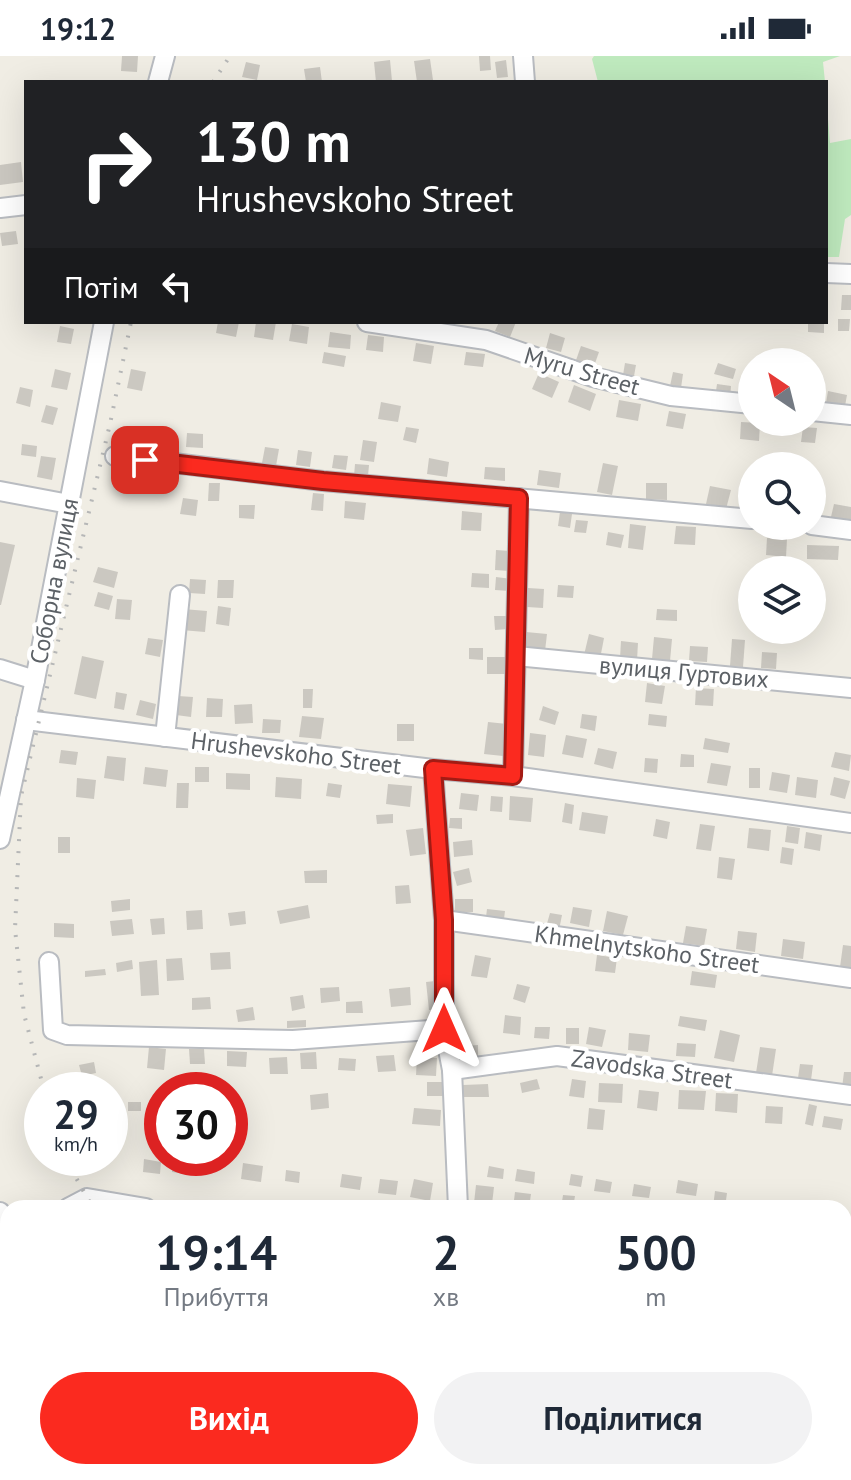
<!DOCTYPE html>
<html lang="uk">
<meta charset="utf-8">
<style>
:root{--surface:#fff;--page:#f2f2f3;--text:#1f2937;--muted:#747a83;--accent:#fb2a1f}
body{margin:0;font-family:"PT Sans",sans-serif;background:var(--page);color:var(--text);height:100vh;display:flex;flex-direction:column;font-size:30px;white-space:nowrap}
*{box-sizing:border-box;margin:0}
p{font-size:26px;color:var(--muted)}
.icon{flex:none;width:44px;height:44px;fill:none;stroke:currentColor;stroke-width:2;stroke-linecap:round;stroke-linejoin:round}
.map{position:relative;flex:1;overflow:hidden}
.side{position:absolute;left:0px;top:1144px;width:852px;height:280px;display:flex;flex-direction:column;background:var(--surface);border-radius:24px 24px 0 0;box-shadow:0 8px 32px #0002}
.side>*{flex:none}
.banner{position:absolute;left:24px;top:24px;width:804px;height:244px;border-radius:0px;box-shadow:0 8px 32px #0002;background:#202124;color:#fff;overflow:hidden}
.needle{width:52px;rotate:325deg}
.buttons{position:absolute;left:738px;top:292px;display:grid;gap:16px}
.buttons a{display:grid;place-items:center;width:88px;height:88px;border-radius:50%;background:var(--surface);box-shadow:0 8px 32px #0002;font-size:40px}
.speed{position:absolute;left:24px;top:1016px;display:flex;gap:16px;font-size:40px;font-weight:700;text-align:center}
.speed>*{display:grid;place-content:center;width:104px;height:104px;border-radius:50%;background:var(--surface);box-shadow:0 8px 32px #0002;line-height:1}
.speed small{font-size:20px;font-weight:400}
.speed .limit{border:12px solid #d22;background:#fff;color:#111}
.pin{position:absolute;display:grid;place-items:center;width:68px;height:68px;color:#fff;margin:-34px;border-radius:16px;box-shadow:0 4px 12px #0006}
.me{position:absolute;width:88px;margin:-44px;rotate:0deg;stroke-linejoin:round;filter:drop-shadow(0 0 6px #0008)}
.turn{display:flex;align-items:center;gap:28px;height:168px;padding:0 40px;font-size:36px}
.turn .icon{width:104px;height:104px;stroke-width:2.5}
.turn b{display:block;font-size:56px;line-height:68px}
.then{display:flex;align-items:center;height:76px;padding:0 40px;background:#0003;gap:16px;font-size:30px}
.eta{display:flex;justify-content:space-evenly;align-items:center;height:136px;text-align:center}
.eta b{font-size:48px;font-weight:700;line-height:56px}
.primary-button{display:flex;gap:16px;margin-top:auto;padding:16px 40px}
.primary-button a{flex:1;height:92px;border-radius:48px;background:var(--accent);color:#fff;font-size:32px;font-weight:700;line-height:92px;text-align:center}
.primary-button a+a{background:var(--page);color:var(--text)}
.status{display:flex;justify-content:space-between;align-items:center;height:56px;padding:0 40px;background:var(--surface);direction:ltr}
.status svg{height:22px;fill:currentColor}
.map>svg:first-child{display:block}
.industrial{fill:#e1dfd8}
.green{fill:#bfeabe}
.building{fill:#cbc8c1}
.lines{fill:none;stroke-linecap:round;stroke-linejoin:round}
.minor-casing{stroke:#b9bcc1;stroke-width:22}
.minor{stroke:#fff;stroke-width:18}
.rail{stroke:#b6b7b7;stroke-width:4;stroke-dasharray:2 10;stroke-linecap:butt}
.route-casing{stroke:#a31b14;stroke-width:20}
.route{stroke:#fb2a1f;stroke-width:14}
.labels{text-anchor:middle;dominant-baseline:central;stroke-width:8;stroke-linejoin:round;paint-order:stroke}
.street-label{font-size:24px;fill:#5c6166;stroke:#fff}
</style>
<div class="status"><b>19:12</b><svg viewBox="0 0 49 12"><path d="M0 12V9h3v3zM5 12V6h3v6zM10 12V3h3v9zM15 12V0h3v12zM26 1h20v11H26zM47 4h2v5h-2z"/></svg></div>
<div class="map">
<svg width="851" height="1424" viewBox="0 0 851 1424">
<rect width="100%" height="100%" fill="#f0ede4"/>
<!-- industrial -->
<polygon class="industrial" points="844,1264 851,1265 851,1424 88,1424 87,1416 844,1416"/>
<!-- green -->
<g class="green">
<polygon points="594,0 840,0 823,6 825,26 598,26 592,3"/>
<polygon points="826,38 830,87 851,83 851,159 845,163 839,201 826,201"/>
</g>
<!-- building -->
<g class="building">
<polygon points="122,0 138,0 137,16 121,15"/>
<polygon points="479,0 490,0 491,14 480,15"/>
<polygon points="430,3 433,24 417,26 414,5"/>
<polygon points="390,4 392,25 376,26 374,6"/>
<polygon points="506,4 508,21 497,22 495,6"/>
<polygon points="246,6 260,9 257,24 242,21"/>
<polygon points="320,11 322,26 306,26 304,13"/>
<polygon points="21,106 23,126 0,129 0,109"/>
<polygon points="16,175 18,188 2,190 0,177"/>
<polygon points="842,239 851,239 851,254 841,254"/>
<polygon points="838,263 850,263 849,275 838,275"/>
<polygon points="218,266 239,266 236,281 216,277"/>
<polygon points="256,266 276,266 273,284 254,281"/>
<polygon points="499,266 516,266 510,281 495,275"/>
<polygon points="808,266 824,266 824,277 808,276"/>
<polygon points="292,268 309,271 307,288 289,285"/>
<polygon points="60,270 74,273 71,288 57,286"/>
<polygon points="330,276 351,279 350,293 328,291"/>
<polygon points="550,277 565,282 561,296 546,292"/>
<polygon points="368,279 384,281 383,296 366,294"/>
<polygon points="416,287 434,290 431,308 413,305"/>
<polygon points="581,290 599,296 593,313 575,307"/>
<polygon points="324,296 346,300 344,311 322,307"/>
<polygon points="466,296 485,298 483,311 464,309"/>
<polygon points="625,307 636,309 634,320 623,319"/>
<polygon points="718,307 736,313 733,323 714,318"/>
<polygon points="55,313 71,317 67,334 51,331"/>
<polygon points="131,313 146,316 142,335 127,332"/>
<polygon points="673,316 683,318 681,332 670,330"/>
<polygon points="539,317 559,326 552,342 532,333"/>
<polygon points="717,328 731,330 730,343 715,341"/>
<polygon points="574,329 596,338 590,355 568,346"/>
<polygon points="20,331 33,334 30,351 16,347"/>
<polygon points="828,335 847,339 845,350 826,347"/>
<polygon points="619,344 641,348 638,365 616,361"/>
<polygon points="381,346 401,350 398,366 378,363"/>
<polygon points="46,349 58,352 53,369 41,366"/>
<polygon points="669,355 686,358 683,373 666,370"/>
<polygon points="741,366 760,367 759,385 740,383"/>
<polygon points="406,371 419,373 416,387 403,384"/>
<polygon points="803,371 817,372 815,387 801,386"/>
<polygon points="129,376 146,379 143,397 126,394"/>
<polygon points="187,377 203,378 203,392 186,391"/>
<polygon points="157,381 171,383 169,399 155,397"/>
<polygon points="363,384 377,386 374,406 360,404"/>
<polygon points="22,388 37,390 36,401 21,399"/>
<polygon points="265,391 279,393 276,410 262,407"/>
<polygon points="298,394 312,396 310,411 296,409"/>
<polygon points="334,399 348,400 346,414 332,412"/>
<polygon points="41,400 56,402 52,424 37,421"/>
<polygon points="429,402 449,406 447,421 427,418"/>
<polygon points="603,407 618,410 612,439 597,436"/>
<polygon points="355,408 369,409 368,420 354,420"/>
<polygon points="485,411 505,412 505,425 484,423"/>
<polygon points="539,414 561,417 559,432 537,429"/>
<polygon points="115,420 132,422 131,433 114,431"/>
<polygon points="153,422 167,423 166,434 153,433"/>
<polygon points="209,427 220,427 219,445 208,445"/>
<polygon points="646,427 667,427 667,444 646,443"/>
<polygon points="710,430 731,434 726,453 706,448"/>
<polygon points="313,437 324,438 323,455 311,454"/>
<polygon points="183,442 198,444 196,460 180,458"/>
<polygon points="345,445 366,447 364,464 344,462"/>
<polygon points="834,448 851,451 851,469 830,465"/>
<polygon points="239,449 255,449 254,463 239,462"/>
<polygon points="462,455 482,457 481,475 461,474"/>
<polygon points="560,456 572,458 570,472 558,470"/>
<polygon points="576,464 588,465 586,477 574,476"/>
<polygon points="630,468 646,470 643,494 628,492"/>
<polygon points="676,470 696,471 695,489 674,488"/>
<polygon points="608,476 624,479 621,492 606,489"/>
<polygon points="767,482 787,483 786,501 766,499"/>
<polygon points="0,486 15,489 1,549 0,549"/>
<polygon points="807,489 839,490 838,504 807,503"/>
<polygon points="496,494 512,495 510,515 495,514"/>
<polygon points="98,511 118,516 114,532 93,526"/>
<polygon points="472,517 489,518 489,532 471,531"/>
<polygon points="496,521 511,523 510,535 495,534"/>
<polygon points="190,523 206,524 205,538 189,537"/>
<polygon points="218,524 234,524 233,542 217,542"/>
<polygon points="558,529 574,530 573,542 557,541"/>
<polygon points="528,532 544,533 543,552 527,551"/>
<polygon points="98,536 113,540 109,554 94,550"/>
<polygon points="117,543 132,544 130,564 115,563"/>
<polygon points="218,550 231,552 229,570 216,568"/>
<polygon points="183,553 207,555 205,576 181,574"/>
<polygon points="657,553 677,554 677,565 656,564"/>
<polygon points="494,560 507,560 508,573 495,574"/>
<polygon points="526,576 547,578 545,595 525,593"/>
<polygon points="589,578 604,582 600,603 584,599"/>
<polygon points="654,581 672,583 670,605 652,603"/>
<polygon points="148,582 163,584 160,601 145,598"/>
<polygon points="732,583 745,584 743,611 730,610"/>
<polygon points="621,585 638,587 637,604 620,602"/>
<polygon points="690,590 708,591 707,606 689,605"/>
<polygon points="469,592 483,592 483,604 469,603"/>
<polygon points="762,596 777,597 776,613 761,612"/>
<polygon points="82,600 104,605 96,643 74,638"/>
<rect x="487" y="601" width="20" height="17"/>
<polygon points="647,627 665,630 662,648 645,646"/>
<polygon points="696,632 714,633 713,650 695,649"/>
<polygon points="303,633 313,633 312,652 303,652"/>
<polygon points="116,636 127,638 124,654 114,652"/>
<polygon points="178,640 193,641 191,661 176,659"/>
<polygon points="207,642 223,643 222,661 206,661"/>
<polygon points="140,644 156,648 153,663 136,659"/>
<polygon points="252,648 253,667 235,668 234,649"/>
<polygon points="543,650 559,656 555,669 539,664"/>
<polygon points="582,658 597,660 595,675 580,672"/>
<polygon points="649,658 667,660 666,671 648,669"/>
<polygon points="302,660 324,662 321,683 299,681"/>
<polygon points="263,663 281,664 280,677 262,677"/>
<polygon points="488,666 507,668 503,700 484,698"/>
<rect x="397" y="668" width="17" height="17"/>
<polygon points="530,677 546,679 544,701 528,699"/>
<polygon points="566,679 587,683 583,702 562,698"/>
<polygon points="705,682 730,687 728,697 703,693"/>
<polygon points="598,692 617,696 613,713 594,708"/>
<polygon points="61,694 78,696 76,709 59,707"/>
<polygon points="835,696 851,699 849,715 831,711"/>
<polygon points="681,698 694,699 694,711 680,711"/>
<polygon points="107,700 126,702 124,725 104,722"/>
<polygon points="645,702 658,703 657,717 644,716"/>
<polygon points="711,707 731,710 727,730 707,727"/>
<polygon points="145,711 168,714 166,731 143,728"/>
<rect x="195" y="711" width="14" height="15"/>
<rect x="749" y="712" width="11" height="20"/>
<polygon points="772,716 790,719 787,737 769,734"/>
<polygon points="226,717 250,718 250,734 226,733"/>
<polygon points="276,721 302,723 301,743 275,741"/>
<polygon points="797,721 818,724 816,742 795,739"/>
<polygon points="834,721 850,725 845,743 830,739"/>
<polygon points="77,722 96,724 94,743 76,741"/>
<polygon points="177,727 189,727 188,752 176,752"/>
<polygon points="328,727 342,729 340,742 326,740"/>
<polygon points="388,728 412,730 410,751 386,748"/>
<polygon points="461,737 479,739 477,755 459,753"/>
<polygon points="491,740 503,741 502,756 490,755"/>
<polygon points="510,740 533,742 531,766 509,764"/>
<polygon points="565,747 574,749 572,768 562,766"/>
<polygon points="582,756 608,760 605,778 579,774"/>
<polygon points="393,758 393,767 377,768 376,759"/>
<polygon points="450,762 462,762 462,773 449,772"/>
<polygon points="656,763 670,766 667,783 653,780"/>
<polygon points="700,768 715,770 711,795 696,793"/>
<polygon points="787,770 800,772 798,788 785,786"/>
<polygon points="423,772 426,798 410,800 406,774"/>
<polygon points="749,772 771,774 769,795 747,792"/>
<polygon points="806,776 822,779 820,795 804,792"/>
<rect x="58" y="781" width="12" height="16"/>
<polygon points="472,784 473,799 454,801 453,786"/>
<polygon points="782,791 794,793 792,809 780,807"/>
<polygon points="719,801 735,803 732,824 717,822"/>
<polygon points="469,812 472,826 457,830 453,816"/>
<polygon points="327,814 327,827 305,827 304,815"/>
<polygon points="409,829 411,847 396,848 395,830"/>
<polygon points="130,843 130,854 112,856 111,845"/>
<rect x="455" y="843" width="18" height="13"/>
<polygon points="308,849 310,862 280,868 277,855"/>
<polygon points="573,851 592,854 589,871 570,867"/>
<polygon points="487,853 505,855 504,863 486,861"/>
<polygon points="202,854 203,873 187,874 186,855"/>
<polygon points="245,855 246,868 230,870 228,857"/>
<polygon points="607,855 628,860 623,879 603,875"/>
<polygon points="550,857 562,859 559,874 546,871"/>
<polygon points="164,862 165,878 152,879 150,863"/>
<polygon points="132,863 134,878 112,880 110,865"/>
<polygon points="54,867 74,868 74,882 54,881"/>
<polygon points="686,870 707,873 704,890 683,887"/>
<polygon points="738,875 757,877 755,896 736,893"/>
<polygon points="783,883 805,886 803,903 781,900"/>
<polygon points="843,889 851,890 851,912 840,911"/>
<polygon points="230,896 231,913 211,914 210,897"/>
<polygon points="475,899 491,902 487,922 471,920"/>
<polygon points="597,899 617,902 615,917 595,915"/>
<polygon points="182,902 184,924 167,925 166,903"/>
<polygon points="132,904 133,913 117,916 116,907"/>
<polygon points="157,904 159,939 141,940 139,906"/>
<polygon points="105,913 106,919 85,921 85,915"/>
<polygon points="692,915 717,919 715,932 690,929"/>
<polygon points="435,925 438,953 429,954 426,926"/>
<polygon points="517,928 530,931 525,947 513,943"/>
<polygon points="339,931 340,945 321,947 320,932"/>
<polygon points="410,931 411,949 391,951 389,933"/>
<polygon points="303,939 305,952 292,955 290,941"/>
<polygon points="210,941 211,953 192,954 192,942"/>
<polygon points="362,945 363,957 346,957 346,946"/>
<polygon points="253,951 255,964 238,966 236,954"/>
<polygon points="505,959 521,961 520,979 503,977"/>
<polygon points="680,960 707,964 705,975 678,970"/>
<polygon points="306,964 306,971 287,972 287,965"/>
<polygon points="535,971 550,971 549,983 534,982"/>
<polygon points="589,971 606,974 602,991 586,988"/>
<rect x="566" y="972" width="13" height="16"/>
<polygon points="720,974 740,979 734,1006 714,1002"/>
<polygon points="629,977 650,979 648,996 628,994"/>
<polygon points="677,987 696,988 695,1001 676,1000"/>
<polygon points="478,989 478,1003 464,1003 464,990"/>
<polygon points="149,991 166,993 164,1014 147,1012"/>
<polygon points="760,991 776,993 772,1020 756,1017"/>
<polygon points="189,993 204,993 205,1008 190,1008"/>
<polygon points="227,995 247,996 246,1011 227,1010"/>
<polygon points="316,996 317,1013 301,1013 300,997"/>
<polygon points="394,999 396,1015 378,1016 376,1000"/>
<polygon points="287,1001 288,1018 270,1018 269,1002"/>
<polygon points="417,1001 437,1002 436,1020 416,1019"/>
<polygon points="339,1002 356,1003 355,1015 338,1014"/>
<polygon points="94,1006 96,1017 82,1020 79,1009"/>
<polygon points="800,1008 813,1009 811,1024 798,1022"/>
<polygon points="844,1016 851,1016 851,1032 842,1032"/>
<polygon points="537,1023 540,1033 522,1037 520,1027"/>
<polygon points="572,1023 586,1025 584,1042 569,1040"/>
<rect x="427" y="1026" width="18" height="14"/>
<polygon points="599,1027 623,1028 622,1047 598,1046"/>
<polygon points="488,1028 489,1041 463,1041 463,1029"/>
<polygon points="639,1034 659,1036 657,1055 637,1052"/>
<polygon points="679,1034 706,1035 704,1054 678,1053"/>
<polygon points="328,1037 329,1052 311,1054 310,1039"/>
<polygon points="716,1037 738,1038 737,1057 715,1055"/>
<rect x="128" y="1046" width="13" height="9"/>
<polygon points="809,1048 817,1050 813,1070 805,1068"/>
<polygon points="766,1050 783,1051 782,1068 765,1067"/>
<polygon points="414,1052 441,1054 440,1070 412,1068"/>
<polygon points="589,1052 605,1054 603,1074 587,1073"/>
<polygon points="824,1060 843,1063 841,1074 822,1071"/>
<polygon points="174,1102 196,1102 194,1119 172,1116"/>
<polygon points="144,1103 161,1106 160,1118 143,1116"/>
<polygon points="243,1107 263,1110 261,1126 241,1123"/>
<polygon points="489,1110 504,1113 503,1123 487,1121"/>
<polygon points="517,1113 535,1116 534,1128 515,1125"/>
<polygon points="286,1114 300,1116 299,1127 285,1125"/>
<polygon points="342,1118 362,1121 360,1134 340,1131"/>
<polygon points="571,1118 583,1120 581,1131 569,1129"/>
<polygon points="380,1123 398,1125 396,1139 378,1137"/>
<polygon points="414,1123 433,1127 430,1145 410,1141"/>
<polygon points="596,1123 612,1126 610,1137 594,1135"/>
<polygon points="678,1124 698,1128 696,1140 676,1137"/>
<polygon points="634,1128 651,1131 649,1142 632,1140"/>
<polygon points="476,1129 494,1131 492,1148 474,1147"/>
<polygon points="715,1135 727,1137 725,1152 713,1151"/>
<polygon points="515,1136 531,1138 529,1152 513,1152"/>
<polygon points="563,1139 575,1140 573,1152 561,1152"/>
<polygon points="844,1174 851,1175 850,1193 844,1193"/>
<polygon points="844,1357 851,1357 851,1424 826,1424 826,1416 844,1416"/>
<rect x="240" y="1416" width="112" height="8"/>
</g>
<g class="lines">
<!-- minor casing -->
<g class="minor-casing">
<g id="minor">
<polyline points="523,0 525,26"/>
<polyline points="158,26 165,0"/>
<polyline points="0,152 26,149"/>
<polyline points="826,217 851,218"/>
<polyline points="367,266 486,284 593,321 671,340 752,348"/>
<polyline points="812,355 851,359"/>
<polyline points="115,400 323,425 752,463"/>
<polyline points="0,435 69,448"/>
<polyline points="812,469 851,474"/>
<polyline points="516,600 851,632"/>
<polyline points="0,613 35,624"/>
<polyline points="26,664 433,713 513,720 851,767"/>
<polyline points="165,681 180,539"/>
<polyline points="433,713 444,864 444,973 452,1014 458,1152"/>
<polyline points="513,720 519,442"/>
<polyline points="0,783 35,624 104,266"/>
<polyline points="444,864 851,922"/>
<polyline points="49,906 53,974 67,979 293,984 444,973"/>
<polyline points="452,1014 557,1000 851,1039"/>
<polyline points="68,1152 87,1142 146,1152"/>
<polyline points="0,1156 8,1193"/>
<polyline points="844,1240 851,1241"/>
<polyline points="53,1416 54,1424"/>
</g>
</g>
<!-- minor -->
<use href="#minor" class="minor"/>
<!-- rail -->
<g class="rail">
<polyline points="213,26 230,0"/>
<polyline points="44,1034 24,958 15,873 21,740 110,368 131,266"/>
<polyline points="65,1102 93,1152"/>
<polyline points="376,1416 386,1424"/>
<polyline points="412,1416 434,1424"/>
</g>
</g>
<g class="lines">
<!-- route casing -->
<g class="route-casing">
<polyline id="route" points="145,404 323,425 519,442 513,720 433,713 444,864 444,973"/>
</g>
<!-- route -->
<use href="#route" class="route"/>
</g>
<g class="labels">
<!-- street labels -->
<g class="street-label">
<text transform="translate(582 315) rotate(16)">Myru Street</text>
<text transform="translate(54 525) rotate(-79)">Соборна вулиця</text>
<text transform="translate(684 616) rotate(5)">вулиця Гуртових</text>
<text transform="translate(296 697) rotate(7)">Hrushevskoho Street</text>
<text transform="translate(647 893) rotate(8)">Khmelnytskoho Street</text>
<text transform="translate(652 1013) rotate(8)">Zavodska Street</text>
</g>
</g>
</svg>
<div class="buttons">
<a><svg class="needle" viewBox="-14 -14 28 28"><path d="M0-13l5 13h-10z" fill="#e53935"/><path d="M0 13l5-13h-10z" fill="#747a83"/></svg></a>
<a><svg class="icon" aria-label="search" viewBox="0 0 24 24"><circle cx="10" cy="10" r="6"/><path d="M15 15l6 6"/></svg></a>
<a><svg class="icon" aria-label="layers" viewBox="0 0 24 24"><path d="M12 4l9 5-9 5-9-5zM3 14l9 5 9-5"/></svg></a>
</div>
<div class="speed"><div>29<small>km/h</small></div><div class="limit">30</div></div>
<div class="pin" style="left:145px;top:404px;background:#d93025"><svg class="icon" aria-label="arrive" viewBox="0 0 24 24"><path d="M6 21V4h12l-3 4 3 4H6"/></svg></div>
<svg class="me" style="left:444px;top:973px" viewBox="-20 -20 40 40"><path d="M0-17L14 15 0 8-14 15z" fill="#fb2a1f" stroke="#fff" stroke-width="4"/></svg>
<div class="banner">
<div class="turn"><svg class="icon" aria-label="right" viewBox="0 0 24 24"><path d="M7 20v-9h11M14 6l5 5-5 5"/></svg><div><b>130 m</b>Hrushevskoho Street</div></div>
<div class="then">Потім<svg class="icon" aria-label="left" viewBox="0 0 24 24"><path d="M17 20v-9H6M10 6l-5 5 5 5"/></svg></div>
</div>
<section class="side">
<div class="eta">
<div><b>19:14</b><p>Прибуття</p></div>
<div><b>2</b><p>хв</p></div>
<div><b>500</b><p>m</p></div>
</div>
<div class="primary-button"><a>Вихід</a><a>Поділитися</a></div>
</section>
</div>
